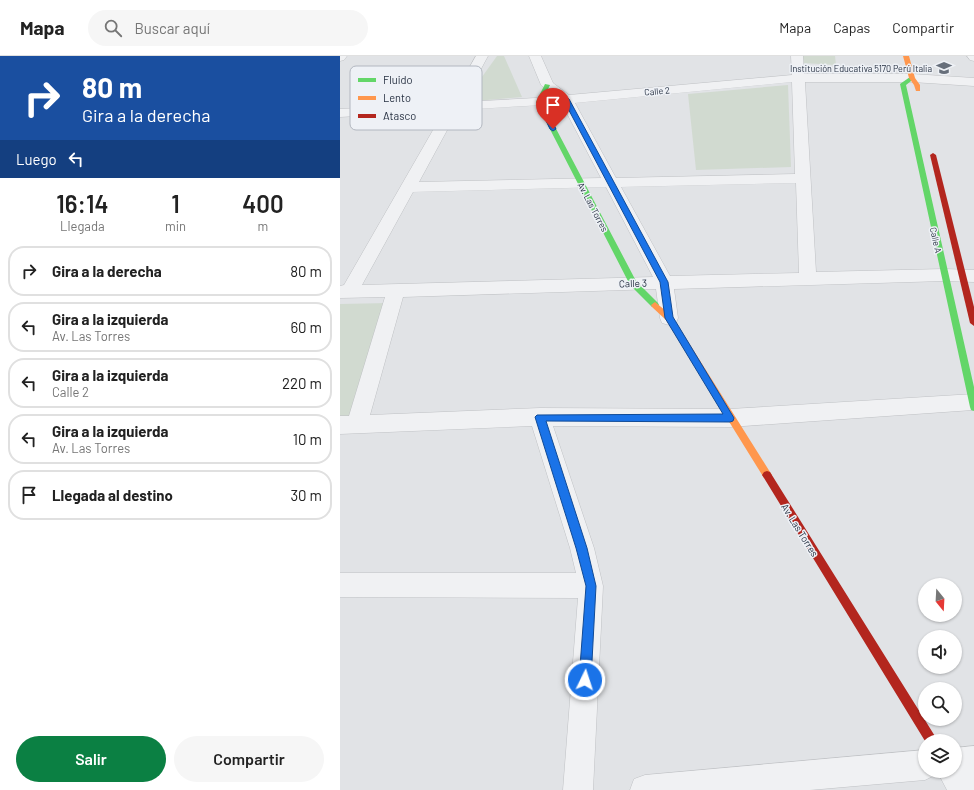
<!DOCTYPE html>
<html lang="es">
<meta charset="utf-8">
<style>
:root{--surface:#fff;--page:#f6f6f6;--text:#222;--muted:#767676;--line:#e0e0e0;--accent:#0b8043}
body{margin:0;font-family:Barlow,sans-serif;background:var(--page);color:var(--text);height:100vh;display:flex;flex-direction:column;font-size:15px;white-space:nowrap}
*{box-sizing:border-box;margin:0}
p{font-size:13px;color:var(--muted)}
.icon{flex:none;width:22px;height:22px;fill:none;stroke:currentColor;stroke-width:2;stroke-linecap:round;stroke-linejoin:round}
.map{position:relative;flex:1;overflow:hidden}
.drawer{display:flex;flex-direction:column;background:var(--surface);width:340px}
.drawer>*{flex:none}
.hud{background:#1a4fa0;color:#fff;overflow:hidden}
.needle{width:26px;rotate:162deg}
.tools{position:absolute;left:578px;top:522px;display:grid;gap:8px}
.tools a{display:grid;place-items:center;width:44px;height:44px;border-radius:50%;background:var(--surface);box-shadow:0 1px 3px #0004;font-size:20px}
.pin{position:absolute;display:grid;place-items:center;width:34px;height:34px;color:#fff;margin:-41px -17px;border-radius:50% 50% 50% 0;rotate:-45deg;box-shadow:0 0 4px #0007}
.pin .icon{rotate:45deg}
.me{position:absolute;width:44px;margin:-22px;rotate:4deg;stroke-linejoin:round;filter:drop-shadow(0 0 3px #0008)}
.turn{display:flex;align-items:center;gap:14px;height:84px;padding:0 16px;font-size:18px}
.turn .icon{width:52px;height:52px;stroke-width:2.5}
.turn b{display:block;font-size:28px;line-height:34px}
.then{display:flex;align-items:center;height:38px;padding:0 16px;background:#0003;gap:8px;font-size:15px}
.eta{display:flex;justify-content:space-evenly;align-items:center;height:68px;text-align:center}
.eta b{font-size:24px;font-weight:600;line-height:28px}
.action{display:flex;gap:8px;margin-top:auto;padding:8px 16px}
.action a{flex:1;height:46px;border-radius:24px;background:var(--accent);color:#fff;font-size:16px;font-weight:600;line-height:46px;text-align:center}
.action a+a{background:var(--page);color:var(--text)}
ul{padding:0;list-style:none}
li{display:flex;align-items:center;gap:12px;height:50px;margin:0 8px 6px;padding:0 8px;border:2px solid var(--line);border-radius:16px}
li div{flex:1}
li b{display:block;font-size:15px}
li em{font-style:normal}
header{display:flex;align-items:center;gap:24px;box-sizing:border-box;height:56px;padding:0 20px;background:var(--surface);border-bottom:1px solid var(--line)}
header strong{font-size:19px}
nav{display:flex;gap:22px;margin-inline-start:auto;font-size:14px}
.search{width:280px;height:36px;background:var(--page);display:flex;align-items:center;gap:10px;box-sizing:border-box;padding:0 14px;border-radius:22px;color:var(--muted);font-size:15px}
main{display:flex;flex:1;min-height:0}
.map>svg:first-child{display:block}
.green{fill:#d1dad0}
.lines{fill:none;stroke-linecap:round;stroke-linejoin:round}
.street-casing{stroke:#bfc1c4;stroke-width:1}
.street{fill:#f0f1f3;fill-rule:evenodd}
.fast{fill:#63d668;fill-rule:evenodd}
.slow{fill:#ff974d;fill-rule:evenodd}
.jam{fill:#b3261e;fill-rule:evenodd}
.route{fill:#1a73e8;stroke:#114b97}
.labels{text-anchor:middle;dominant-baseline:central;stroke-width:3;stroke-linejoin:round;paint-order:stroke}
.far-poi-label{font-size:9px;fill:#263041;stroke:#eef1f6;text-anchor:end}
.far-street-label{font-size:9px;fill:#263041;stroke:#eef1f6}
.street-label{font-size:10px;fill:#263041;stroke:#eef1f6}
.key{fill:#eef1f6;stroke:#b2b7c0;stroke-width:1}
.key-label{font-size:11px;fill:#263041}
</style>
<header>
<strong>Mapa</strong>
<div class="search"><svg class="icon" aria-label="search" viewBox="0 0 24 24"><circle cx="10" cy="10" r="6"/><path d="M15 15l6 6"/></svg>Buscar aquí</div>
<nav><a>Mapa</a><a>Capas</a><a>Compartir</a></nav>
</header>
<main>
<section class="drawer">
<div class="hud">
<div class="turn"><svg class="icon" aria-label="right" viewBox="0 0 24 24"><path d="M7 20v-9h11M14 6l5 5-5 5"/></svg><div><b>80 m</b>Gira a la derecha</div></div>
<div class="then">Luego<svg class="icon" aria-label="left" viewBox="0 0 24 24"><path d="M17 20v-9H6M10 6l-5 5 5 5"/></svg></div>
</div>
<div class="eta">
<div><b>16:14</b><p>Llegada</p></div>
<div><b>1</b><p>min</p></div>
<div><b>400</b><p>m</p></div>
</div>
<ul>
<li><svg class="icon" aria-label="right" viewBox="0 0 24 24"><path d="M7 20v-9h11M14 6l5 5-5 5"/></svg><div><b>Gira a la derecha</b></div><em>80 m</em></li>
<li><svg class="icon" aria-label="left" viewBox="0 0 24 24"><path d="M17 20v-9H6M10 6l-5 5 5 5"/></svg><div><b>Gira a la izquierda</b><p>Av. Las Torres</p></div><em>60 m</em></li>
<li><svg class="icon" aria-label="left" viewBox="0 0 24 24"><path d="M17 20v-9H6M10 6l-5 5 5 5"/></svg><div><b>Gira a la izquierda</b><p>Calle 2</p></div><em>220 m</em></li>
<li><svg class="icon" aria-label="left" viewBox="0 0 24 24"><path d="M17 20v-9H6M10 6l-5 5 5 5"/></svg><div><b>Gira a la izquierda</b><p>Av. Las Torres</p></div><em>10 m</em></li>
<li><svg class="icon" aria-label="arrive" viewBox="0 0 24 24"><path d="M6 21V4h12l-3 4 3 4H6"/></svg><div><b>Llegada al destino</b></div><em>30 m</em></li>
</ul>
<div class="action"><a>Salir</a><a>Compartir</a></div>
</section>
<div class="map">
<svg width="634" height="734" viewBox="0 0 634 734">
<rect width="100%" height="100%" fill="#e1e3e6"/>
<!-- green -->
<g class="green">
<polygon points="157,0 164,0 182,41 124,46"/>
<polygon points="463,0 495,0 496,9 463,7"/>
<polygon points="448,29 451,111 356,114 348,38"/>
<polygon points="49,247 11,362 0,362 0,248"/>
</g>
<g class="lines">
<!-- street casing -->
<g class="street-casing">
<g id="street">
<polygon points="0,0 7,0 4,4 0,5"/>
<path d="M136,0h12l-25,46 91,-5 -13,-12 -12,-29h12l12,27 16,12 223,-20 -1,-19h12l1,18h108l62,4v8l-62,-4h-107l11,190 128,-3 30,1v12l-30,-1 -270,8 4,29 -2,5 -7,2 -7,-2 -2,-5 -4,-29 -253,8 -33,118 170,-7 190,1 244,-15 -1,16 -243,17 -177,-1 41,122 9,38 -10,204h-30l15,-192 -238,-1v-24h236l-6,-25 -38,-122 -192,8v-18h9l36,-119 -45,1v-12l4,-1 100,-174 -104,6v-8l109,-6zM452,26l3,92 -179,4 -41,-75zM222,48l39,74 -182,4 39,-72zM456,127l3,90 -129,3 -49,-89zM266,131l47,90 -291,8 51,-93z"/>
<polygon points="627,0 634,0 634,5 630,4"/>
<polygon points="634,690 634,734 607,734 597,715 615,715 615,692"/>
<polygon points="585,694 585,715 597,715 595,719 585,724 470,734 290,734 294,723 305,719"/>
</g>
</g>
<!-- street -->
<use href="#street" class="street"/>
<!-- fast -->
<g class="fast">
<polygon points="570,21 575,22 566,29 634,331 634,355 631,354 630,351 560,28"/>
<polygon points="205,28 210,29 202,46 296,225 318,247 319,249 318,251 312,251 290,229 196,46"/>
</g>
<!-- slow -->
<g class="slow">
<polygon points="563,0 569,0 575,22 580,29 580,35 576,35 574,29 569,22"/>
<polygon points="315,246 332,260 430,416 432,419 430,422 427,423 424,422 326,264 312,251 311,249"/>
</g>
<!-- jam -->
<g class="jam">
<polygon points="593,97 596,99 634,251 634,270 630,267 590,99"/>
<polygon points="427,415 430,416 598,685 585,685 424,422 422,419 424,416"/>
</g>
</g>
<!-- route -->
<polygon class="route" points="226,41 229,43 328,226 333,261 394,362 393,365 390,366 206,365 247,492 256,530 251,624 249,628 245,630 241,628 239,624 246,530 236,492 195,361 197,359 383,358 325,262 320,226 224,45 203,47 216,73 213,75 210,73 197,46 200,44"/>
<!-- icons -->
<defs>
<g id="school-bare" transform="scale(1.2)"><path d="M0-5L7-2L0 1L-7-2ZM-4 1L0 2.5L4 1V4Q0 6-4 4Z" fill="#676f7b" stroke="#eef1f6" stroke-width="2.5" paint-order="stroke"/></g>
</defs>
<g fill-rule="evenodd">
<use href="#school-bare" x="604" y="12"/>
</g>
<g class="labels">
<!-- far-poi labels -->
<g class="far-poi-label">
<text x="592" y="12">Institución Educativa 5170 Perú Italia</text>
</g>
<!-- far-street labels -->
<g class="far-street-label">
<text transform="translate(317 35) rotate(-5)">Calle 2</text>
<text transform="translate(253 151) rotate(62)">Av. Las Torres</text>
<text transform="translate(596 184) rotate(78)">Calle A</text>
</g>
<!-- street labels -->
<g class="street-label">
<text transform="translate(293 227) rotate(-2)">Calle 3</text>
<text transform="translate(460 474) rotate(58)">Av. Las Torres</text>
</g>
</g>
<!-- legend -->
<rect x="10" y="10" width="132" height="64" rx="6" class="key"/>
<rect x="18" y="22" width="18" height="4" fill="#63d668"/>
<rect x="18" y="40" width="18" height="4" fill="#ff974d"/>
<rect x="18" y="58" width="18" height="4" fill="#b3261e"/>
<g class="key-label">
<text x="43" y="28">Fluido</text>
<text x="43" y="46">Lento</text>
<text x="43" y="64">Atasco</text>
</g>
</svg>
<div class="tools">
<a><svg class="needle" viewBox="-14 -14 28 28"><path d="M0-13l5 13h-10z" fill="#e53935"/><path d="M0 13l5-13h-10z" fill="#767676"/></svg></a>
<a><svg class="icon" aria-label="sound" viewBox="0 0 24 24"><path d="M4 9h4l5-4v14l-5-4H4zM17 9q2 3 0 6"/></svg></a>
<a><svg class="icon" aria-label="search" viewBox="0 0 24 24"><circle cx="10" cy="10" r="6"/><path d="M15 15l6 6"/></svg></a>
<a><svg class="icon" aria-label="layers" viewBox="0 0 24 24"><path d="M12 4l9 5-9 5-9-5zM3 14l9 5 9-5"/></svg></a>
</div>
<div class="pin" style="left:213px;top:73px;background:#d93025"><svg class="icon" aria-label="arrive" viewBox="0 0 24 24"><path d="M6 21V4h12l-3 4 3 4H6"/></svg></div>
<svg class="me" style="left:245px;top:624px" viewBox="-20 -20 40 40"><circle r="17" fill="#1a73e8" stroke="#fff" stroke-width="3"/><path d="M0-11L8 9 0 5-8 9z" fill="#fff"/></svg>
</div>
</main>
